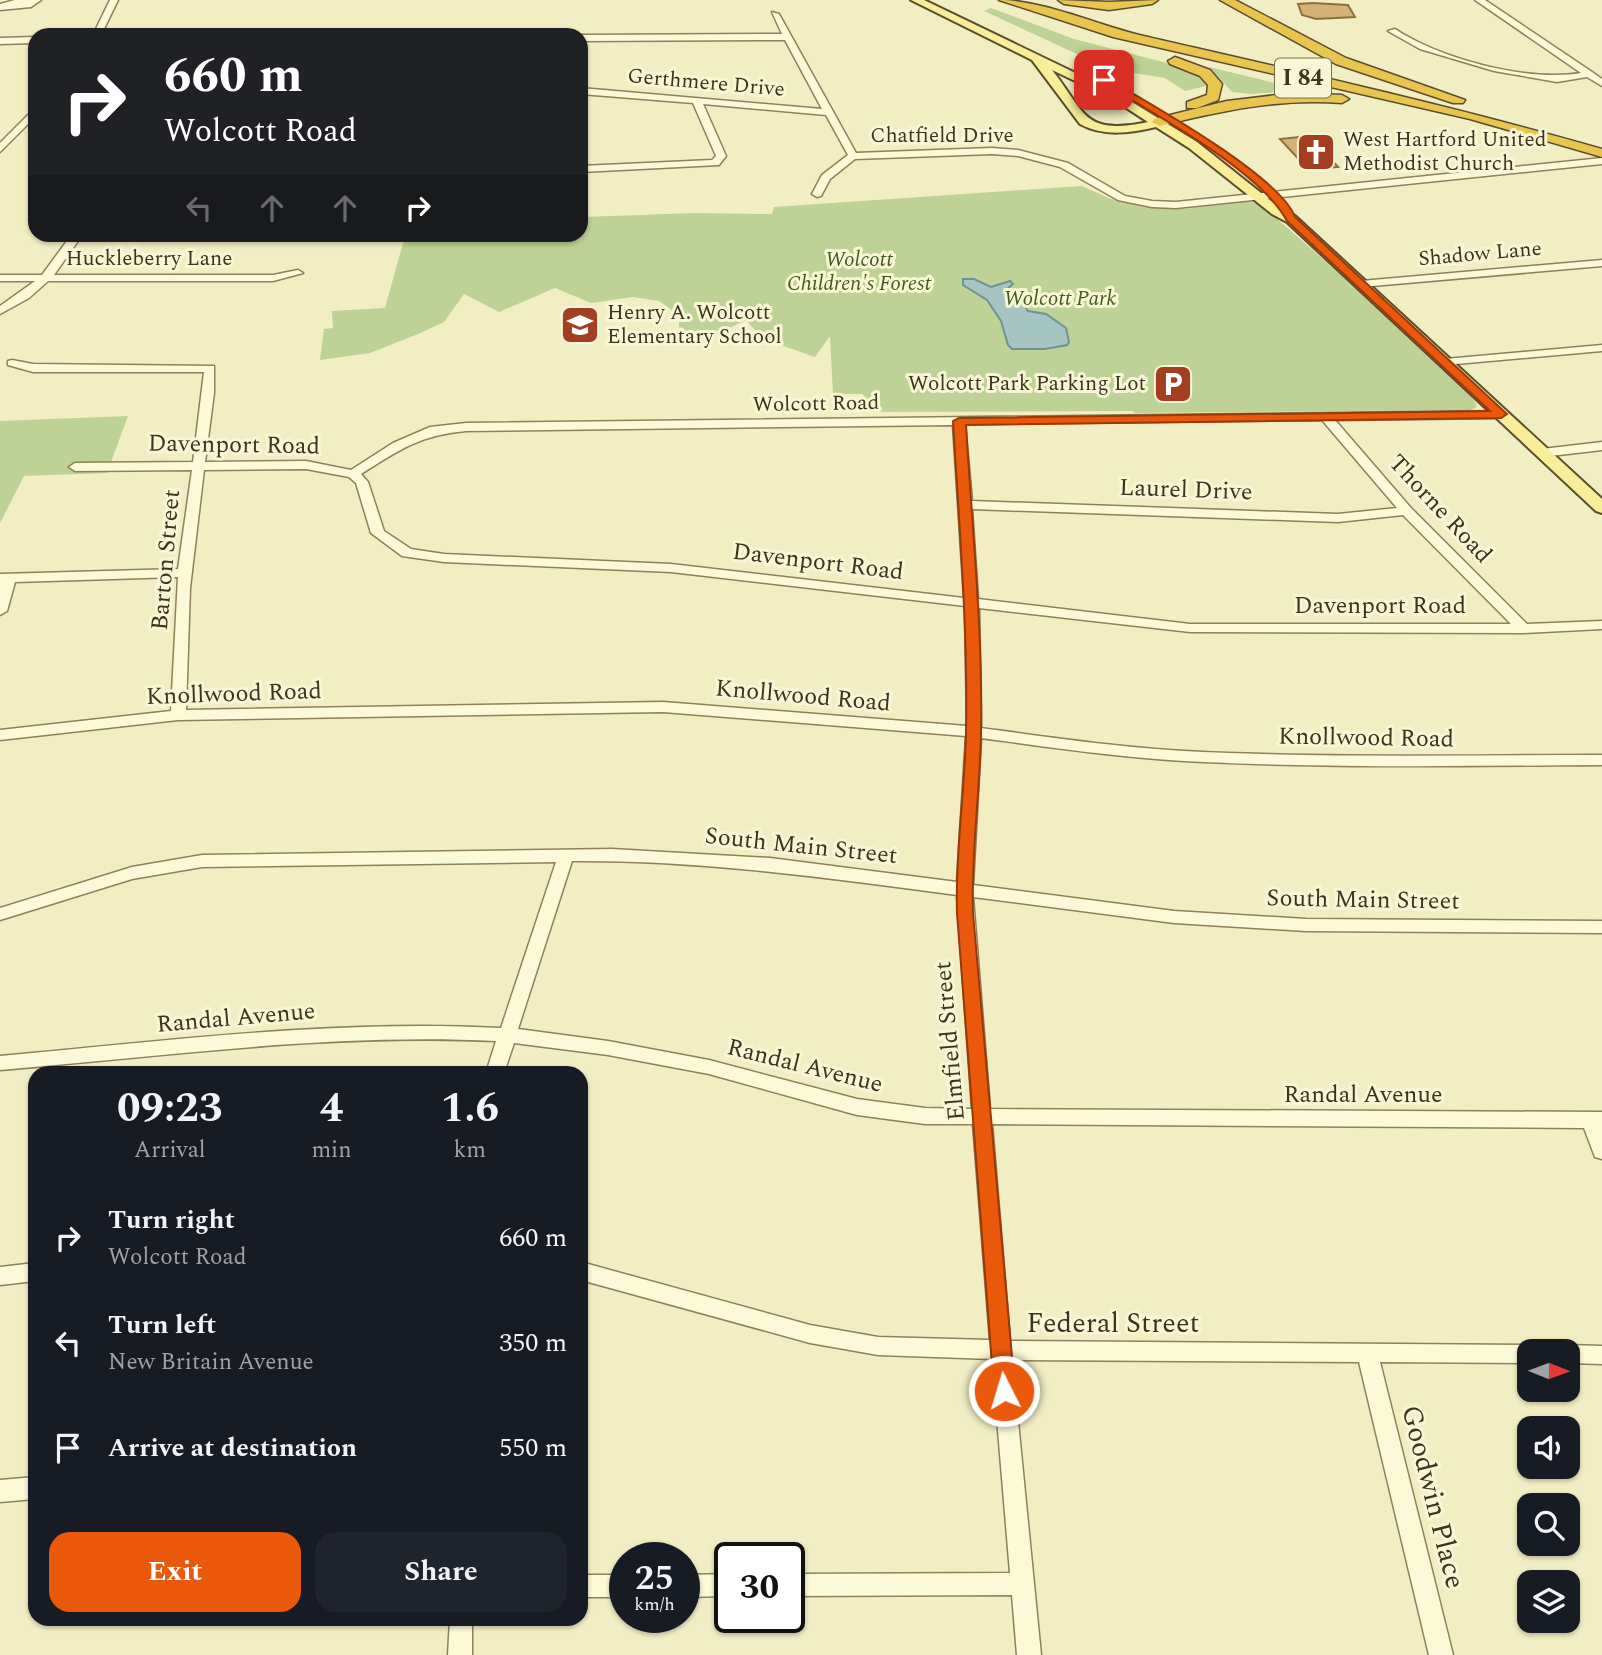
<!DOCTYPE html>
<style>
:root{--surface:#171b24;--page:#20242c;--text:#f1f3f6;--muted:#9ea1a6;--accent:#ea580c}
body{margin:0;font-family:Spectral,serif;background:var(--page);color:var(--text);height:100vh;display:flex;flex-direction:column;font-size:26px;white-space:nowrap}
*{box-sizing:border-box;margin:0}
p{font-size:23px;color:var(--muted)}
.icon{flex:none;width:38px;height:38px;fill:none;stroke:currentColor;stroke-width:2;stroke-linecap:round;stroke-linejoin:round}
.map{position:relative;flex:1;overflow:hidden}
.side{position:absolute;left:28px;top:1066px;width:560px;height:560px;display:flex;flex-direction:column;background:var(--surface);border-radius:21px;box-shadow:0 2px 5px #0004}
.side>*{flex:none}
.top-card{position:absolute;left:28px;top:28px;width:560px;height:214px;border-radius:21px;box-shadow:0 2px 5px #0004;background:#202124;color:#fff;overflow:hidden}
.needle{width:46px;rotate:91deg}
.buttons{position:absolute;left:1517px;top:1339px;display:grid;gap:14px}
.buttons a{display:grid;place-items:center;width:63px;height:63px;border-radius:14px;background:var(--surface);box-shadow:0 2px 5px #0004;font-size:35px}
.speed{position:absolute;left:609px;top:1542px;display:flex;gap:14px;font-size:35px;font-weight:700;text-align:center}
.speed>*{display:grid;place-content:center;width:91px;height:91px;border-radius:50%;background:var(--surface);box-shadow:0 2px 5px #0004;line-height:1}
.speed small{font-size:18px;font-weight:400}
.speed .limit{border:4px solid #111;border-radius:10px;background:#fff;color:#111}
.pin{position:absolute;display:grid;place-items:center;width:60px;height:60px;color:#fff;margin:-30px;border-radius:14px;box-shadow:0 4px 10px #0006}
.me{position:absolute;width:77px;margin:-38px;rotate:355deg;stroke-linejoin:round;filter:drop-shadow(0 0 5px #0008)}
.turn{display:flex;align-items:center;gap:24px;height:147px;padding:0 21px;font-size:32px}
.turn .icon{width:91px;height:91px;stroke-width:2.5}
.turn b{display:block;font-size:49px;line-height:60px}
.lanes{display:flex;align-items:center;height:66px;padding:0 21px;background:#0003;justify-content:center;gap:35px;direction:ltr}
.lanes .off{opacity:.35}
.eta{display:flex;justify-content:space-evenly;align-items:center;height:119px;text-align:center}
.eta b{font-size:42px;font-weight:700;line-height:49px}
.primary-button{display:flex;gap:14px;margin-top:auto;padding:14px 21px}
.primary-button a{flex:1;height:80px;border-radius:21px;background:var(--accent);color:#fff;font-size:28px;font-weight:700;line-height:80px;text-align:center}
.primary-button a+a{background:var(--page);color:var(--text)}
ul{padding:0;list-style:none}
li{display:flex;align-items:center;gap:21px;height:105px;padding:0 21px}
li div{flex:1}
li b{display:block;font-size:26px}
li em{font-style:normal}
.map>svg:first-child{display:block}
.green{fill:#bed197}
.water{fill:#a6c5c2;stroke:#6c9493;stroke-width:2}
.building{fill:#d3b177;stroke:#906f3c;stroke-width:2}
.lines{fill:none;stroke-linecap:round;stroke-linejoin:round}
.minor-casing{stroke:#8f8158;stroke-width:3}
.major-casing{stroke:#5c4d2d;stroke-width:4}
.highway-casing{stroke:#5c4d2d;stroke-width:3}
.minor{fill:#fcf9d8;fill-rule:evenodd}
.major{fill:#f8ee99;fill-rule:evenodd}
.highway{fill:#e8c54e;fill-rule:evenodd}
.route{fill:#ea580c;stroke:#983908;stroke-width:2}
.labels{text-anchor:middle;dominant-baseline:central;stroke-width:6;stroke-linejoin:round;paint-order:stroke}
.far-street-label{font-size:21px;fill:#3d341e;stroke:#f8f6d4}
.far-poi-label{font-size:21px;fill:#3d341e;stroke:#f8f6d4;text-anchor:start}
.far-park-label{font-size:21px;font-style:italic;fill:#415b22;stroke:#f8f6d4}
.shield{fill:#f8f6d4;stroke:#756e55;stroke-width:2}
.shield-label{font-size:23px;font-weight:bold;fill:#3d341e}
.street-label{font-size:24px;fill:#3d341e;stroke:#f8f6d4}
.near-street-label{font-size:28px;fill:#3d341e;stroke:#f8f6d4}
</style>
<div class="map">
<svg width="1602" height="1655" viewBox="0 0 1602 1655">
<rect width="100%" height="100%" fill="#f2eec4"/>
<!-- green -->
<g class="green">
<polygon points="991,8 1074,39 1190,69 1205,81 1206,86 1185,91 1165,78 1109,69 984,11"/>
<polygon points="1209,67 1291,87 1294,91 1251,94 1232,92"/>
<polygon points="1082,186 1111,199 1144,207 1185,209 1245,201 1260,204 1331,266 1474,400 1477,407 1470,410 1134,413 1133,411 872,412 863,394 833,394 830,336 815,357 763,339 746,320 708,338 679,334 679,315 659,301 633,297 591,303 555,288 499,312 464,294 444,322 418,334 370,353 320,360 324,329 333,328 332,311 385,308 403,243 415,235 581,234 581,217 695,213 772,214 774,207"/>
<polygon points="128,416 107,473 24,476 0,523 0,421"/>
</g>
<!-- water -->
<polygon class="water" points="963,279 974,279 991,287 1010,281 1013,284 1006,290 1019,297 1028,311 1046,314 1066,328 1069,342 1067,345 1045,349 1012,349 1008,345 1001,321 987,300 963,285"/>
<!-- building -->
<g class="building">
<polygon points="1313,3 1348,5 1355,17 1316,19 1302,15 1298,4"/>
<polygon points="1309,136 1315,138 1332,156 1328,156 1338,167 1315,169 1311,164 1304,165 1280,139"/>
</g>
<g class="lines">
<!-- minor casing -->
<g class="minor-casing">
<g id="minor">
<polygon points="15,0 41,0 31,7 0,10 0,4"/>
<polygon points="110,0 118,0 101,35 93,35"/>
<path d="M1475,0h10l107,72 10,7v7l-15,-9 -30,5 -63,-11 -74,-22 -32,-18 7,-2c46,30 132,53 186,44z"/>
<polygon points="772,12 779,14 856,153 992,148 1018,150 1068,163 1125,196 1152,201 1176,202 1602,158 1602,164 1176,208 1152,207 1118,200 1060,167 1018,156 992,154 855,159 830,179 821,196 817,197 812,194 822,175 848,155 826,115 703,104 726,156 719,165 581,172 581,166 712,160 716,156 693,103 581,94 581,88 822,109 785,40 581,41 581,35 782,34"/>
<polygon points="35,37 35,43 0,44 0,38"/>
<polygon points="35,108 35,117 0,152 0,143"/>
<polygon points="72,234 83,234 54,275 273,275 298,270 303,273 273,281 48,281 29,298 0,314 0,306 35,281 0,281 0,275 42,275"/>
<polygon points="1602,260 1602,266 1361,287 1356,284 1361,281"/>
<polygon points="1602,345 1602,351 1445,365 1439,362 1445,359"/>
<path d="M12,360l21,4 181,2v27l-9,69 101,-1 45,9 42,-27 37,-16 36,-4 1039,-12v6l-4,1 -166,2 76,88 116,116 75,-3v8l-78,4 -334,-1 -211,-24 2,120c74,10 148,21 222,24 133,6 266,3 399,3v10c-133,1 -266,3 -399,-3 -74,-3 -148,-14 -222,-24l-8,147 201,26 132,8 296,2v12l-296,-2 -132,-8 -201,-26 17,212 612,3v47l-7,-2 -11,-29 -592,-4 18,217 520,4 7,2 2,4h-9v12l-150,-1 73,293h-24l-70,-293 -347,-2 29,295h-24l-5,-60 -223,1v-22l221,-1 -18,-214 -114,-4 -68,-12 -229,-63v-18l229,63 68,12 112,3 -17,-216h-48l-68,-9 -148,-41 -101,-19 -94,-12 -10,30h-18l10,-32c-165,-8 -331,15 -496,29v-14c166,-15 334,-37 501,-28l55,-166 -354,5 -70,12 -132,41v-12l132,-41 70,-12 410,-6 158,9 187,24 9,-146 -303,-24 -485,8 -178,20v-10l171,-19 7,-134 -163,5 -8,29 -7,4v-41l178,-5 14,-99 -117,1 -6,-4 6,-4 118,-1 11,-90h-171l-25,-7v-4zM1322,420l75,88 -59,6 -366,-13 -7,-77zM953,425l11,173 -293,-34 -227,-10 -33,-5 -27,-18 -16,-49 -7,-8c38,-24 59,-39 105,-43zM306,469l43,8 7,6 15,50 31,23 42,6 227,10 294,34 2,120 -304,-24 -477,8 4,-122 14,-118zM972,509l366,13 65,-7 108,109h-321l-212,-25zM572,861c129,-1 257,17 385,34l15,214 -47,-1 -68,-9 -148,-39 -101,-19 -90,-12z"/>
<polygon points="1602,442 1602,450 1542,457 1536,453 1542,449"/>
<polygon points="35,1263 35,1281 0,1285 0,1267"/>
<polygon points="1568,1345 1602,1346 1602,1364 1568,1363 1568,1351 1559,1351 1561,1347"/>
<polygon points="35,1477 35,1499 0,1502 0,1480"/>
<polygon points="730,1574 730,1596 684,1597 684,1575"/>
<rect x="581" y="1575" width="44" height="22"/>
<polygon points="450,1619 472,1619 472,1655 448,1655"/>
</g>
</g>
<!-- major casing -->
<g class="major-casing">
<path id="major" d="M911,0h13l195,94 78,48 83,66 15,8 307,283v14l-6,-2 -309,-289 -15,-8 -83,-66 -33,-21c-26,6 -52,10 -76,-3l-48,-64zM1052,70l59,28 37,24c-65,14 -62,-9 -96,-52z"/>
</g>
<!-- highway casing -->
<g class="highway-casing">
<g id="highway">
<path d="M999,0c45,0 103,27 149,37 152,35 304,69 454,112v8l-132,-38 -357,-82z"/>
<polygon points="1058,0 1109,2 1158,0 1152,4 1109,10 1064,4"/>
<polygon points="1220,0 1235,0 1346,58 1465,100 1463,103 1453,103 1336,64"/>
<polygon points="1175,57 1210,70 1222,84 1218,100 1197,108 1187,108 1187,102 1207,95 1208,85 1200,76 1170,64 1168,61"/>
<path d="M1294,93l48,2 7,4 -7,4c-64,-5 -121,8 -183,23l-7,-4 2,-3 73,-18z"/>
</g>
</g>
<!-- minor -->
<use href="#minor" class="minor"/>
<!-- major -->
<use href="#major" class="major"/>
<!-- highway -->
<use href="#highway" class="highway"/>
</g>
<!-- route -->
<path class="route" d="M1101,79h7c41,24 172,97 187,138l212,197 -6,4 -535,7c6,102 17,205 15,308 -1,60 -10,119 -8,180l42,478 -3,7 -8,3 -7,-3 -3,-7 -37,-478c-2,-61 8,-121 9,-182 2,-103 -7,-207 -13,-310l6,-3 531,-7 -203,-190c-26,-50 -136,-109 -186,-139z"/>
<!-- icons -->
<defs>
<g id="church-square" transform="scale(2.0125)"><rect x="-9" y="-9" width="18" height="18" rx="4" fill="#a33e23" stroke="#f8f6d4"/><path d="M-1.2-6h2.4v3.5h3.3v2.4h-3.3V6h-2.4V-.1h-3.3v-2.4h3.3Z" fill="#fff"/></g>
<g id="school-square" transform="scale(2.0125)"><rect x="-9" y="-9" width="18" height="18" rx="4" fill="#a33e23" stroke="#f8f6d4"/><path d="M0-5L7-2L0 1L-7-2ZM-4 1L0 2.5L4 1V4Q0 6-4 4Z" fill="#fff"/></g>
<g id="parking-square" transform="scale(2.0125)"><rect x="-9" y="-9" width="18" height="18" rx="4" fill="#a33e23" stroke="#f8f6d4"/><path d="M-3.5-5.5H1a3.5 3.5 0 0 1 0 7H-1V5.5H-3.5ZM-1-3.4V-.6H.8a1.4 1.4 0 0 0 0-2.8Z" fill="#fff"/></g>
</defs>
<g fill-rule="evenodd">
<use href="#church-square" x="1316" y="152"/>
<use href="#school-square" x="580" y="325"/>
<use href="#parking-square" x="1173" y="384"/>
</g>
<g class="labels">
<!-- far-street labels -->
<g class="far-street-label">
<text transform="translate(706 83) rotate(5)">Gerthmere Drive</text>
<text x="942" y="136">Chatfield Drive</text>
<text transform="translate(1480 254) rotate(-5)">Shadow Lane</text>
<text x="149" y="259">Huckleberry Lane</text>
<text transform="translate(816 404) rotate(-1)">Wolcott Road</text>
</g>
<!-- far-poi labels -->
<g class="far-poi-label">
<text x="1343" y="140">West Hartford United<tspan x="1343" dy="24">Methodist Church</tspan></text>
<text x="607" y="313">Henry A. Wolcott<tspan x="607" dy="24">Elementary School</tspan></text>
<text x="1146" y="384" text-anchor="end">Wolcott Park Parking Lot</text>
</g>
<!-- far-park labels -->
<g class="far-park-label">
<text x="859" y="260">Wolcott<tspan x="859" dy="24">Children's Forest</tspan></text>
<text x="1060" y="299">Wolcott Park</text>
</g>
<!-- shield labels -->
<rect class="shield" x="1275" y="58.5" width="56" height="39" rx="5"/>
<g class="shield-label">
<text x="1303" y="78">I 84</text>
</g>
<!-- street labels -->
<g class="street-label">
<text transform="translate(234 445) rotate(1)">Davenport Road</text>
<text transform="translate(1186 490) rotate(2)">Laurel Drive</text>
<text transform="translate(1440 509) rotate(47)">Thorne Road</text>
<text transform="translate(166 560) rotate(-85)">Barton Street</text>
<text transform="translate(818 562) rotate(7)">Davenport Road</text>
<text x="1380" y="606">Davenport Road</text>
<text transform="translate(234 694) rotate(-2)">Knollwood Road</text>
<text transform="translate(803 696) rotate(5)">Knollwood Road</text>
<text transform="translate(1366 738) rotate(1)">Knollwood Road</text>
<text transform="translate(801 846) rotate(6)">South Main Street</text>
<text transform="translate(1363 900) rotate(1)">South Main Street</text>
<text transform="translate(236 1018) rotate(-5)">Randal Avenue</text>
<text transform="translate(950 1041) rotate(-95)">Elmfield Street</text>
<text transform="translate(805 1066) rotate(14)">Randal Avenue</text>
<text x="1363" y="1095">Randal Avenue</text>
</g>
<!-- near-street labels -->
<g class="near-street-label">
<text x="1113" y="1323">Federal Street</text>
<text transform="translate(1433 1497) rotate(76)">Goodwin Place</text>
</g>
</g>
</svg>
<div class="buttons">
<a><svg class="needle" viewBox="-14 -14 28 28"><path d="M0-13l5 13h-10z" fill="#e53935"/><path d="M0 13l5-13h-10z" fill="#9ea1a6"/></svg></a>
<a><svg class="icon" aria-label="sound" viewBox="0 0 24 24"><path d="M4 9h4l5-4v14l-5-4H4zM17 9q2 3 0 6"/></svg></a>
<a><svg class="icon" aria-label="search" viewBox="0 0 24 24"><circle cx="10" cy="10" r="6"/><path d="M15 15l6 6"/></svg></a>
<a><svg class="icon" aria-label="layers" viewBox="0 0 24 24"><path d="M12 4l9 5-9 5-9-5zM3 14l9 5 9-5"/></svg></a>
</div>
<div class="speed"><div>25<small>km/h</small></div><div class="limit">30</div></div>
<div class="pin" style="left:1104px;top:80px;background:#d93025"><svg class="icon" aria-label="arrive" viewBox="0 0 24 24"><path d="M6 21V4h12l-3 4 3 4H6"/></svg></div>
<svg class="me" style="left:1004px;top:1391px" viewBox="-20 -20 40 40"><circle r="17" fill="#ea580c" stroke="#fff" stroke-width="3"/><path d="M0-11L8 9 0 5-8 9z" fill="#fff"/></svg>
<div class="top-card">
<div class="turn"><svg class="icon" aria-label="right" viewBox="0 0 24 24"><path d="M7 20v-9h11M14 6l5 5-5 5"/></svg><div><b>660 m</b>Wolcott Road</div></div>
<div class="lanes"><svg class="icon off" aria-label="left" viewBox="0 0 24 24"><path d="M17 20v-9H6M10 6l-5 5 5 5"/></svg><svg class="icon off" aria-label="ahead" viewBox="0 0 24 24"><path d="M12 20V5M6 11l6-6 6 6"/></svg><svg class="icon off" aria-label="ahead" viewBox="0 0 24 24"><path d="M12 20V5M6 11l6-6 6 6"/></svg><svg class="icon" aria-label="right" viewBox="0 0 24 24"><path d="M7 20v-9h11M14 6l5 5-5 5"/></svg></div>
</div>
<section class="side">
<div class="eta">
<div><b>09:23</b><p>Arrival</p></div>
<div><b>4</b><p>min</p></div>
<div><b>1.6</b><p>km</p></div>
</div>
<ul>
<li><svg class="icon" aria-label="right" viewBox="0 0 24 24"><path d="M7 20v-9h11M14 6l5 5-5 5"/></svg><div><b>Turn right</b><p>Wolcott Road</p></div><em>660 m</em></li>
<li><svg class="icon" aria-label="left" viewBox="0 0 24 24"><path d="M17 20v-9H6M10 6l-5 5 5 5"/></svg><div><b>Turn left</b><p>New Britain Avenue</p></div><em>350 m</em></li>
<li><svg class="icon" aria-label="arrive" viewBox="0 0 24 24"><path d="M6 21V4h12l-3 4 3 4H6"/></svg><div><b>Arrive at destination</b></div><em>550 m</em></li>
</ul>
<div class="primary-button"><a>Exit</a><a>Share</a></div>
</section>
</div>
